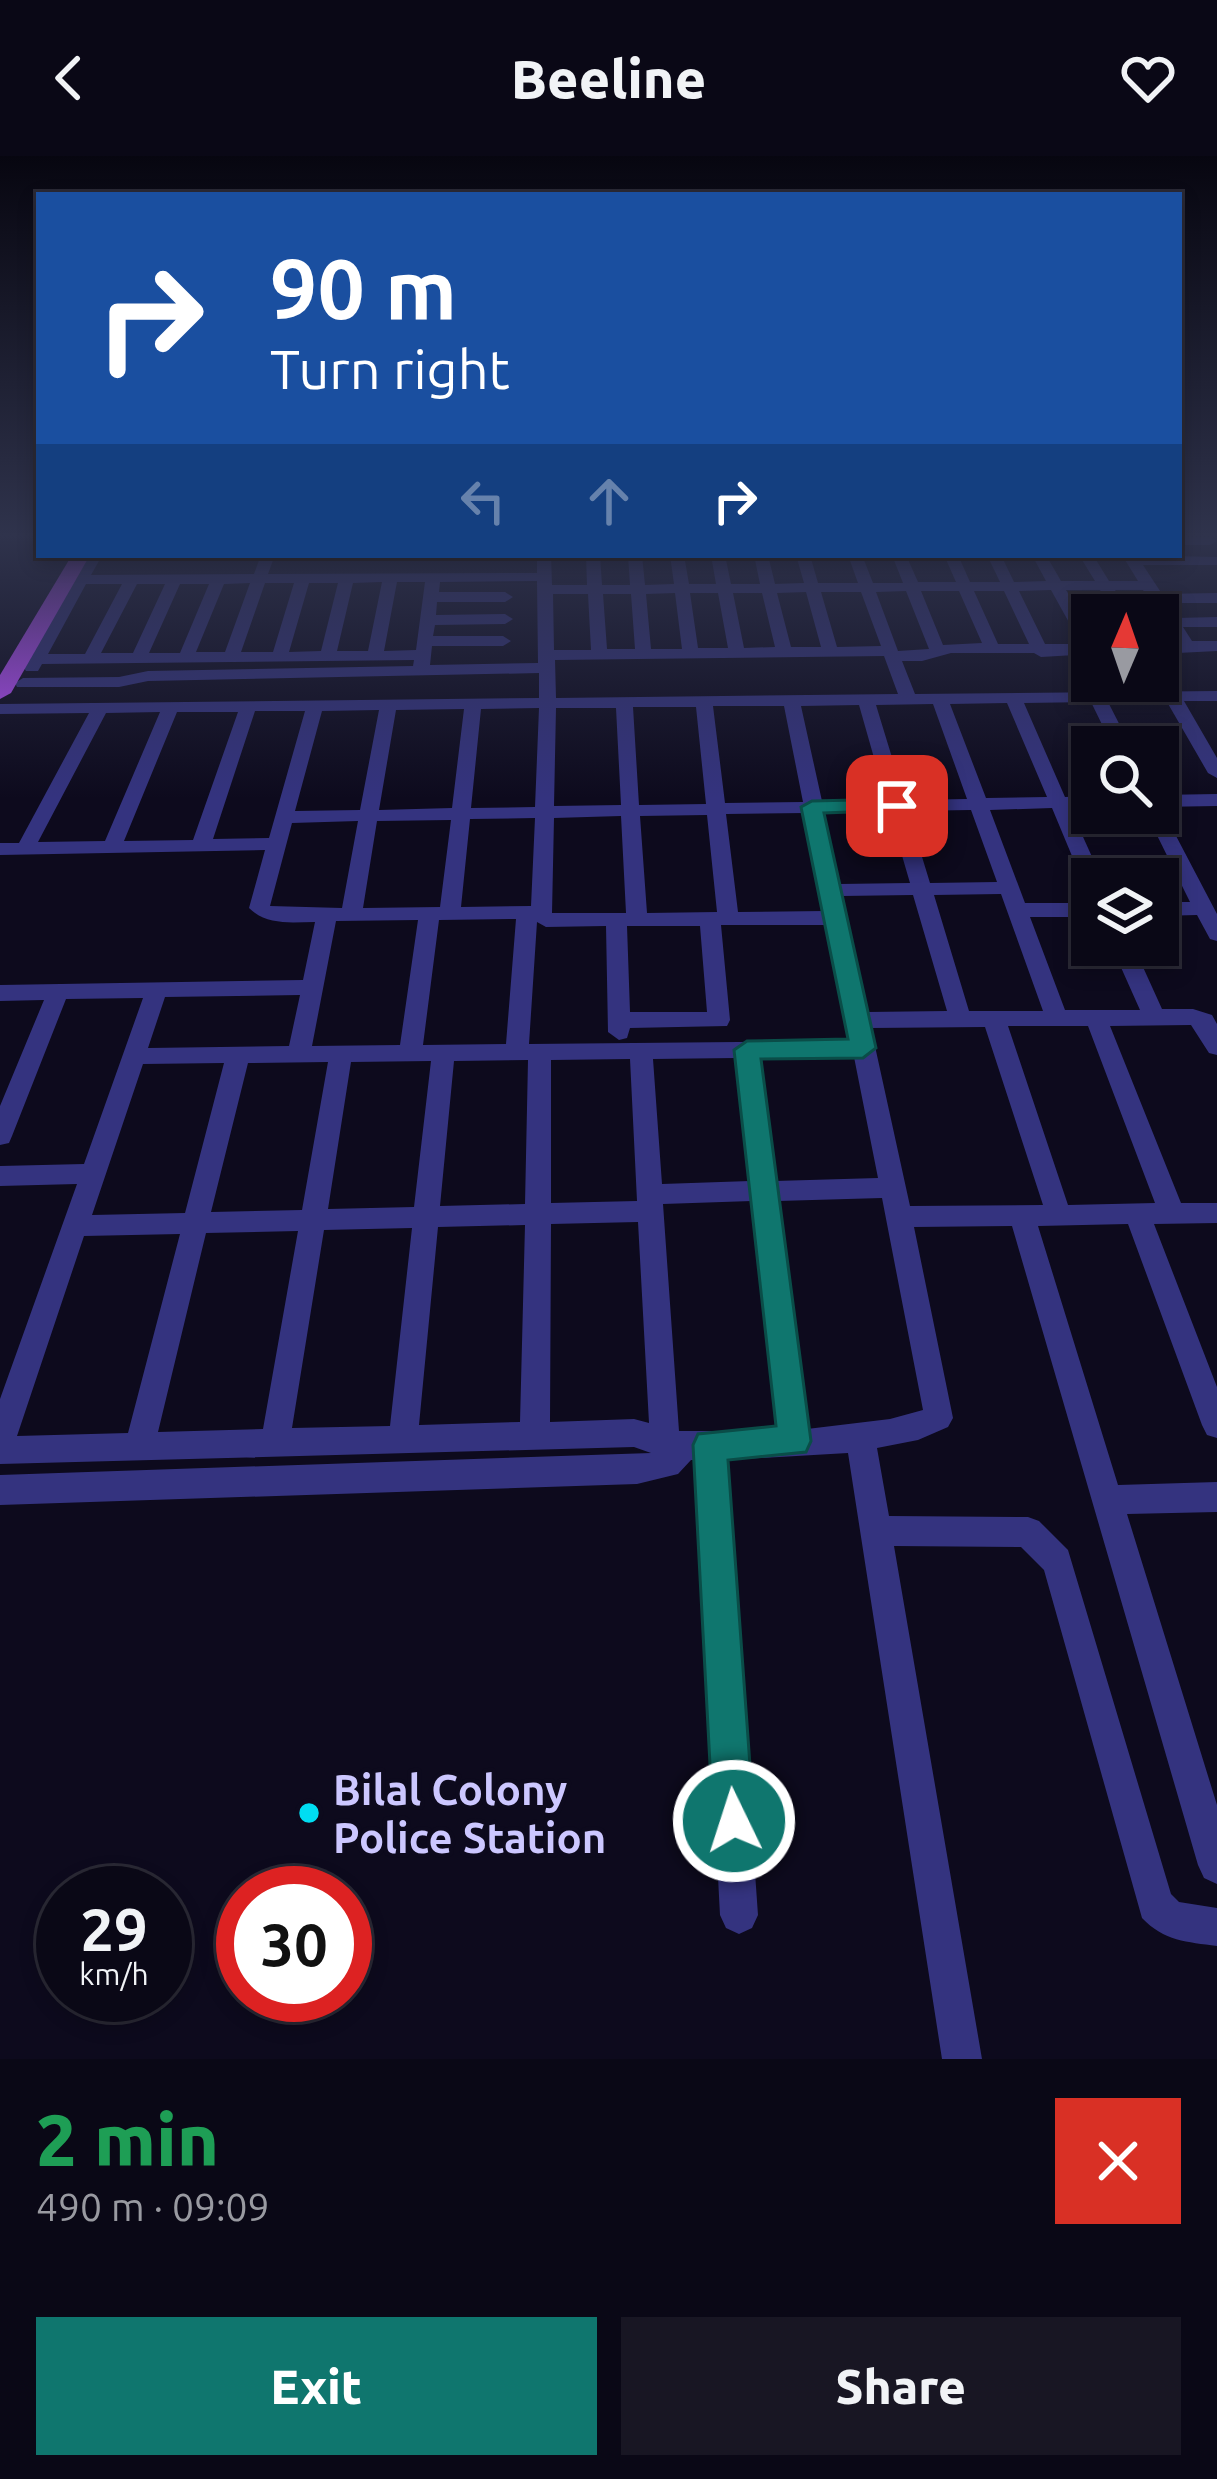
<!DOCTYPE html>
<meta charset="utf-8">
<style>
:root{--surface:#0a0816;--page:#181623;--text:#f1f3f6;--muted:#999aa1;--line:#2a2935;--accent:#0f766e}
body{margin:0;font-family:Ubuntu,sans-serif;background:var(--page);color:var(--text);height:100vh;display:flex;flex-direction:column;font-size:45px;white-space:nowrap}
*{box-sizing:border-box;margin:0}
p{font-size:39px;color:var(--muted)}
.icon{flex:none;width:66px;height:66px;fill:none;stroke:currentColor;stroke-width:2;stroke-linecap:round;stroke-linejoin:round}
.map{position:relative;height:1903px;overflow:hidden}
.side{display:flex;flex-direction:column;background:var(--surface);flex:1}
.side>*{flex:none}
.hud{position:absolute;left:36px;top:36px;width:1146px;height:366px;border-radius:0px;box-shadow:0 6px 18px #0003,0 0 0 3px var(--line);background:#1a4fa0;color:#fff;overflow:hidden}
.needle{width:78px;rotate:2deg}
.fabs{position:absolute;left:1071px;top:438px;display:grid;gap:24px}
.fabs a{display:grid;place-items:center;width:108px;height:108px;border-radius:0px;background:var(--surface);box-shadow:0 6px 18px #0003,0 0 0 3px var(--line);font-size:60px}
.speed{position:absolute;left:36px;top:1710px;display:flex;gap:24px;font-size:60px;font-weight:700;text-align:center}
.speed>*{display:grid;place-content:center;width:156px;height:156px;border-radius:50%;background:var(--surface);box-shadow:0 6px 18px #0003,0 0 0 3px var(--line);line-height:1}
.speed small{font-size:30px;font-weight:400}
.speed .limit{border:18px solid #d22;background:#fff;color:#111}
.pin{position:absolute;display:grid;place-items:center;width:102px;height:102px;color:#fff;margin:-51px;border-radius:24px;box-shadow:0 6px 18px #0006}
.me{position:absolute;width:132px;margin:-66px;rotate:356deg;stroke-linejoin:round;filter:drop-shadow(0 0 9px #0008)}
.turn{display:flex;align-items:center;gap:42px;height:252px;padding:0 36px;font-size:54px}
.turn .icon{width:156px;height:156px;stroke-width:2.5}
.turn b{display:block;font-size:84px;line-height:102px}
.lanes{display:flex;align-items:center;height:114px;padding:0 36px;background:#0003;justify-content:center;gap:60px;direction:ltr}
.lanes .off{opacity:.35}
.round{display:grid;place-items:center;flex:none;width:126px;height:126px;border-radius:0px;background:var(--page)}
.headline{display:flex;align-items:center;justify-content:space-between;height:204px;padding:0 36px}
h1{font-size:72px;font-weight:800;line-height:90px;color:#1e9e55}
.action{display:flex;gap:24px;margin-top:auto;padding:24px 36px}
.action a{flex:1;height:138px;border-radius:0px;background:var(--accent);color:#fff;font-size:48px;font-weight:800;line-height:138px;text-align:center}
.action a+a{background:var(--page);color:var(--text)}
header{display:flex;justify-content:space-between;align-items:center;height:156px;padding:0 36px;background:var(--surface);font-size:54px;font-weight:800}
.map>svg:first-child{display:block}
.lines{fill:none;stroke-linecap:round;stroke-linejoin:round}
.minor{fill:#34337f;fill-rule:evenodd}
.major{fill:#ba4eff;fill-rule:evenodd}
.route{fill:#0f766e;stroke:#0a4d48;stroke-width:3}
.poi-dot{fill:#00ddf2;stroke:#0d0a1d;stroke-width:4.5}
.labels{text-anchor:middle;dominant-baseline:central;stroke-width:9;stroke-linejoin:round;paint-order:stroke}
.near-poi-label{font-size:42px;font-weight:bold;fill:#ccc7ff;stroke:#0d0a1d;text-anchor:start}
</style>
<header><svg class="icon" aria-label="back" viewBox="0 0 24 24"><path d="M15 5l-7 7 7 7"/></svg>Beeline<svg class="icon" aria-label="heart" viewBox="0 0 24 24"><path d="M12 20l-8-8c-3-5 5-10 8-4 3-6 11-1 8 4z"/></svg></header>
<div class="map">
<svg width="1217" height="1903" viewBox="0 0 1217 1903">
<rect width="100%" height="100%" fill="#0d0a1d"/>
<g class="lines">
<!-- minor -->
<g class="minor">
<polygon points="1179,381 1210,381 1217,385 1210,389 1179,389"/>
<path d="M74,399h70l-7,4h-37l-9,16 163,-1 7,-19h14l-7,19 269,-1v-18h14l1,30h35l-1,-30h14l2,30h28l-2,-30h14l3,30 29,-1 -4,-29h14l5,29h27l-5,-29h14l6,29h29l-6,-29h14l7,29 29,-1 -8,-28h14l8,28h40l-10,-28h14l11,28h30l-11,-28h14l12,27h38l-12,-27h14l12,27h30l-13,-27h14l13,27 32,-1 -14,-26h14l15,26h34l-16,-26h14l16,26h29l-16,-26 95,2v8h-74l19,29 55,-1v10h-50l10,15 40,-1v10h-34l9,14h25v10l-59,3v-10l19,-2 -34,-52h-28l16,25h-16l-15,-25h-34l26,45v19l-51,3 -7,-4h-83l-29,8h-20l13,33 302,-3v10h-33l33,57v20l-9,-5 -41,-71h-59l23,45h-18l-22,-45 -67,1 41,94 27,-1v12h-22l32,71h-10v7l-10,-6 -30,-72 -62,2 35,93h67v14h-62l35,93h75l-29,-65h22l29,64h31l19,6 5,9v31l-8,-2 -18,-28 -81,1 71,177h36v20l-63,1 63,163v51l-10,-3 -5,-10 -74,-201 -90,2 80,259 99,-3v30l-90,2 90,291v79l-13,-6 -6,-13 -186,-639 -98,1 39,191 -5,9 -30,13 -41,8 12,68 139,1 11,4 29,29 103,344 8,8 38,6v38c-30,-4 -53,-5 -75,-28l-98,-348 -23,-23 -127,-1 88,513h-40l-94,-606 -122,7 32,455 -6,13 -13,6 -13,-6 -6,-13 -24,-455h-5l-13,14 -41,10 -637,21v-30l651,-22 -17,-6 -634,17v-65l77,-215 -77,2v-20l84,-2 59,-166 -77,1 -54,137 -3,7 -9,2v-39l44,-106 -44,1v-16l303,-5 12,-58c-24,0 -48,4 -66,-14l16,-58 -265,5v-12h19l70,-130 -89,1v-10l539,-6v-25l-391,8 -29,6h-102l-2,-4 8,-5 96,-1 29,-6 265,-5 1,-6 -372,4 -4,7h-12l-2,-3 61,-109zM537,425l1,82 -108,2 2,-19h71l8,-5 -8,-5h-70l2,-11 70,-1 8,-5 -8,-5 -69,1 1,-13h68l8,-5 -8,-5h-66l1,-10zM382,426l-14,69h-31l16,-68zM397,426h28l-9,68 -32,1zM250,427l-25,69h-29l28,-68zM265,427h29l-21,69h-32zM309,427h29l-17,68 -32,1zM86,428h36l-37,70h-37zM137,428h28l-32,69h-32zM180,428h29l-29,69h-31zM1051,434l30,54h-36l-26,-53zM906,435l23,58 -31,2 -22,-59zM921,435h38l23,52 -39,2zM974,435h30l25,53h-31zM806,436l15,55h-30l-14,-54zM821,436h40l20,54 -44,1zM675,437l7,56h-31l-5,-55zM690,437h28l10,55h-30zM733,437h29l13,54 -31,1zM553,438h35l3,56h-37zM603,438h28l4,55h-28zM884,500l14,38 -342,4 -1,-38zM1007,547l40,94 -61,1 -36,-94zM933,548l34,95 -62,1 -29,-95zM859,549l27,95 -64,1 -21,-95zM713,550h71l19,96 -78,1zM633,551h63l10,97 -67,1zM539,552l-4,99 -64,1 10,-99zM556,552h60l5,97 -67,1zM464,553l-12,99 -73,2 17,-100zM379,554l-19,100 -65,1 27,-100zM255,555h50l-36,127 -56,1zM160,556l-55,129 -67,1 68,-129zM177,556h61l-45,128 -69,1zM971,654l26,72 -67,1 -22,-72zM889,655l21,72 -71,1 -15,-71zM805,657l20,98 -87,1 -12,-98zM707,659l10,97 -70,1 -7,-97zM621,660l5,97h-74l2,-95zM535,662l-4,88 -70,1 9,-88zM451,664l-11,87 -77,1 14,-87zM358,665l-16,87 -72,-2 22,-83zM1001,738l42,117h-74l-35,-116zM913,739l34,116 -80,1 -25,-116zM516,763l-10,125 -83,1 16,-125zM418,764l-18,125 -88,1 24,-125zM537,766l9,5 60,-1 2,106 11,8 8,-2 3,-10 97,-2 3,-6 -9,-95h107l23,116 -322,3zM627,770h73l7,86h-77zM300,839l-11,51 -141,2 17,-51zM1008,870h80l67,177 -87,2zM985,871l58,178 -133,1 -39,-178zM854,901l24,121 -103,3 -15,-123zM736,902l14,123 -88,3 -9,-125zM630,903l7,142 -86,2v-143zM528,904l-3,144 -85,2 14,-145zM431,905l-17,146 -86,2 23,-147zM328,906l-26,148 -91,2 37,-149zM224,907l-39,150 -93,2 51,-151zM882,1042l41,212 -33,9 -83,10 -29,-228zM752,1045l26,230h-99l-16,-227zM638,1066l11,201 -15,-4 -84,3 1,-198zM525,1069l-5,197 -101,3 19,-198zM412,1072l-22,198 -98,2 32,-198zM298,1075l-35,198 -105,3 48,-199zM180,1078l-52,199 -111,3 67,-200z"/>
<polygon points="1217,638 1217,650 1158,651 1158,639"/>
<polygon points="1158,652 1164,657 1217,758 1217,785 1210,783 1197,759 1158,760 1158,746 1190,746 1146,657 1158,657"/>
</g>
<!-- major -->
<polygon class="major" points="72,399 90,399 11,537 0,543 0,519"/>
</g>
<!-- sky -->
<linearGradient id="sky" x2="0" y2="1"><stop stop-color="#070610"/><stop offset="0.59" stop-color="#2f334c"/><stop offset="1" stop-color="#2f334c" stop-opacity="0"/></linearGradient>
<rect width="1217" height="643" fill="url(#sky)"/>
<!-- route -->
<polygon class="route" points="897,643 907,650 904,654 824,657 876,892 863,902 761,903 811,1285 806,1296 728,1304 754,1665 748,1679 734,1685 719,1679 713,1665 693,1289 698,1278 776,1270 734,894 747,885 848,883 801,651 812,645"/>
<!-- markers -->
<circle class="poi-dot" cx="309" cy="1657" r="12"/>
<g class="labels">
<!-- near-poi labels -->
<g class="near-poi-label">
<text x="333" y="1633">Bilal Colony<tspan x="333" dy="48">Police Station</tspan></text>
</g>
</g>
</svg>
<div class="fabs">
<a><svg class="needle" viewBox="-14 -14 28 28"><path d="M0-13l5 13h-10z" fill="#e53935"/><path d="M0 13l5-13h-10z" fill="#999aa1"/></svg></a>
<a><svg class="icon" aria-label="search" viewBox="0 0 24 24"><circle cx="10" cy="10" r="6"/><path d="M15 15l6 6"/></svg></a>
<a><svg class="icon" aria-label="layers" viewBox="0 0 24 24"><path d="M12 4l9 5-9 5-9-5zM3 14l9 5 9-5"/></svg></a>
</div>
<div class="speed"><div>29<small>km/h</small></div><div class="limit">30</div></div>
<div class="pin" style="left:897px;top:650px;background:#d93025"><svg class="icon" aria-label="arrive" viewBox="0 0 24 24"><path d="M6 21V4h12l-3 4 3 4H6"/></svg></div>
<svg class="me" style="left:734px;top:1665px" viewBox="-20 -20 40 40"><circle r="17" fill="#0f766e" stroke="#fff" stroke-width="3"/><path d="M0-11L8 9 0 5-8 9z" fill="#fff"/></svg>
<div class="hud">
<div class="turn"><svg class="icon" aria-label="right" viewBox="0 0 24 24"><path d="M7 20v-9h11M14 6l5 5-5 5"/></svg><div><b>90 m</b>Turn right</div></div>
<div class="lanes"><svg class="icon off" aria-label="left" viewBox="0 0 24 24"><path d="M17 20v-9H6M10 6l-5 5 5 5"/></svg><svg class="icon off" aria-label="ahead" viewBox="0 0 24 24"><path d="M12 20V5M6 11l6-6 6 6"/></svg><svg class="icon" aria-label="right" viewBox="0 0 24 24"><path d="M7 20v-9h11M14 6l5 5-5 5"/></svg></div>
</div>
</div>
<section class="side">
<div class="headline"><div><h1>2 min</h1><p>490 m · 09:09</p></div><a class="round" style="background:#d93025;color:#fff"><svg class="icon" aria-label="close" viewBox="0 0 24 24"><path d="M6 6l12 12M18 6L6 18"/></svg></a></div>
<div class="action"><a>Exit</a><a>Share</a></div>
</section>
